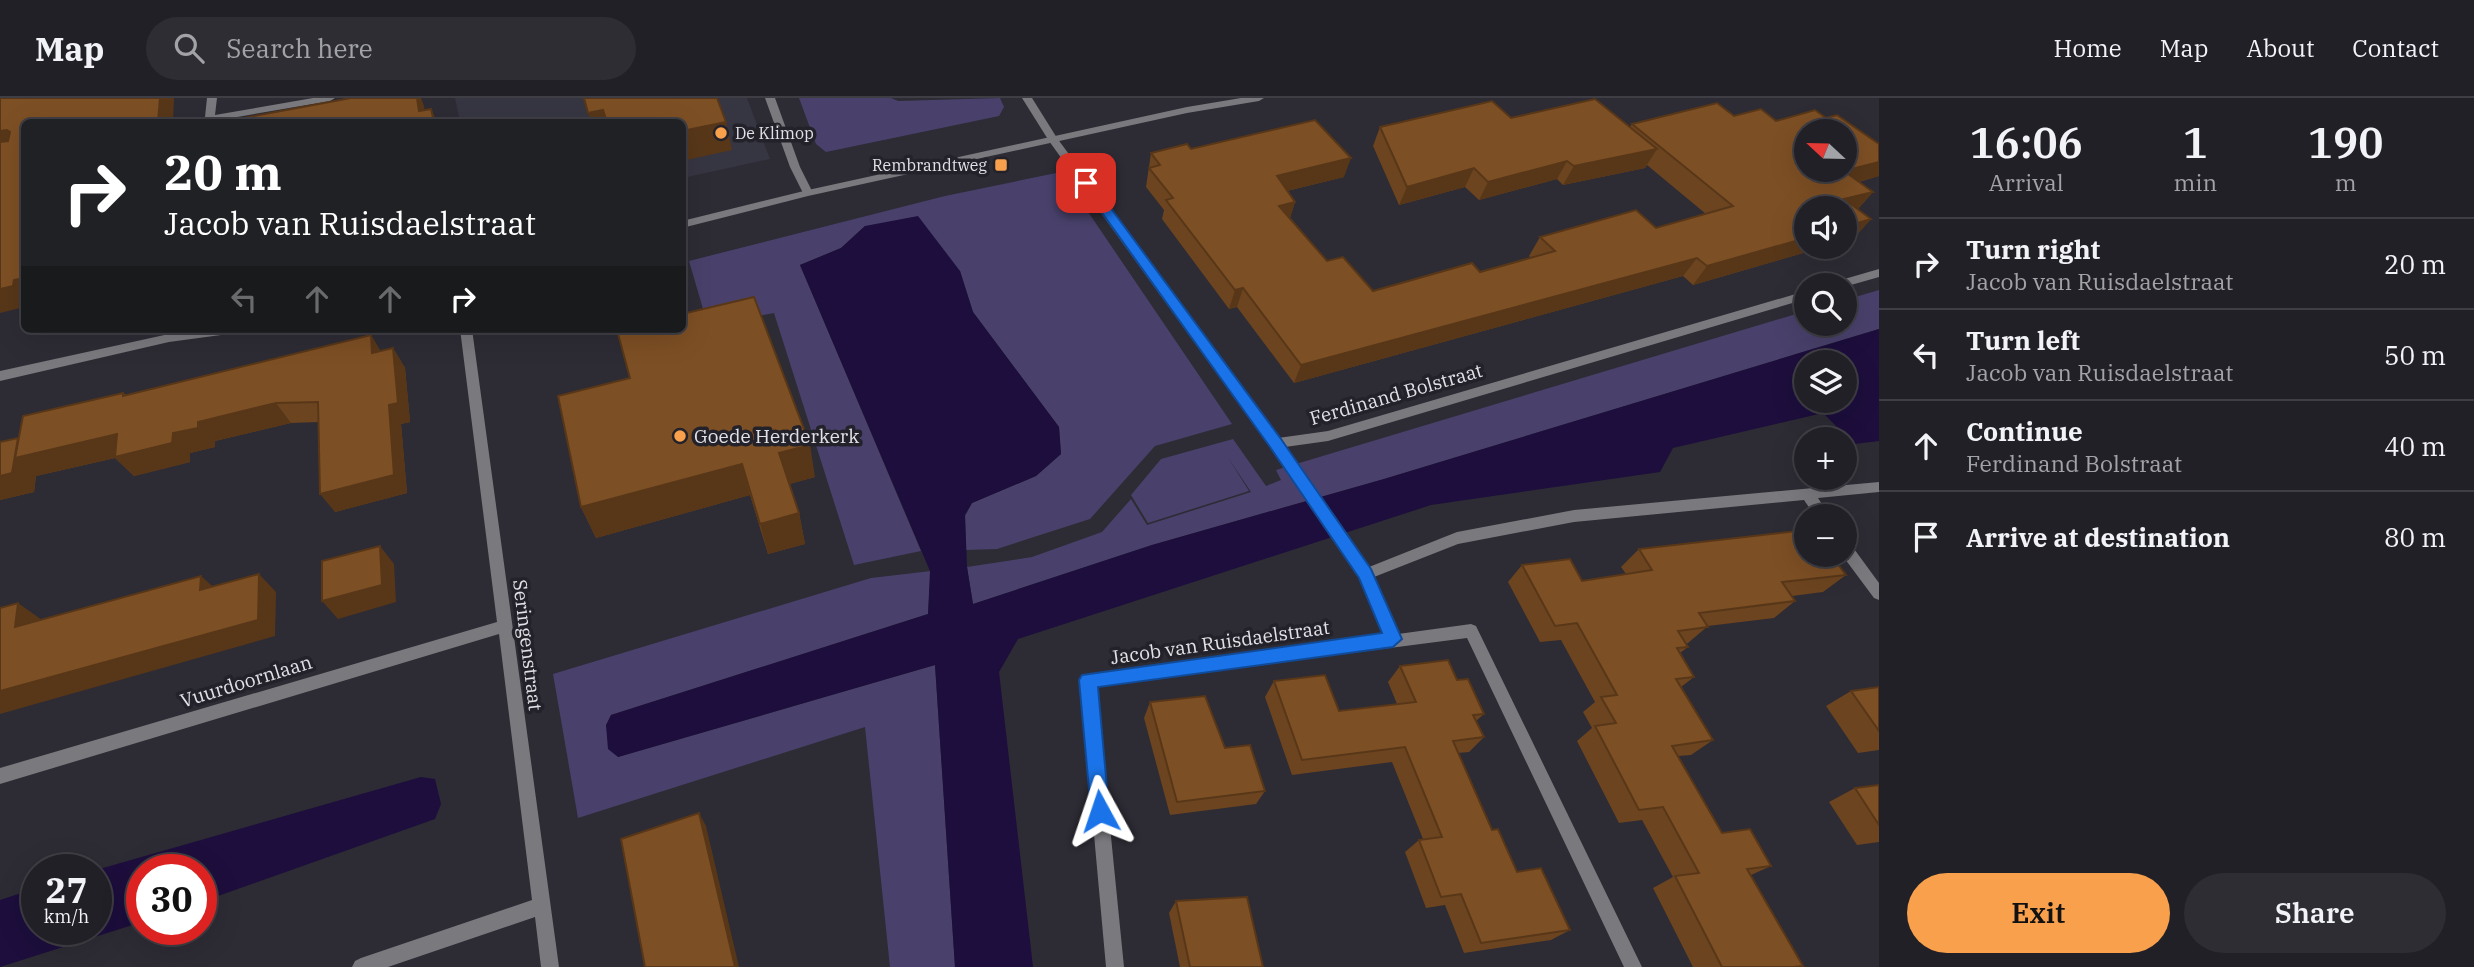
<!DOCTYPE html>
<meta charset="utf-8">
<style>
:root{--surface:#222027;--page:#2e2d33;--text:#f1f3f6;--muted:#a2a3a7;--line:#3f3e44;--accent:#f9a04c}
body{margin:0;font-family:"IBM Plex Serif",serif;background:var(--page);color:var(--text);height:100vh;display:flex;flex-direction:column;font-size:26px;white-space:nowrap}
*{box-sizing:border-box;margin:0}
p{font-size:23px;color:var(--muted)}
.icon{flex:none;width:38px;height:38px;fill:none;stroke:currentColor;stroke-width:2;stroke-linecap:round;stroke-linejoin:round}
.map{position:relative;flex:1;overflow:hidden}
.sheet{display:flex;flex-direction:column;background:var(--surface);width:595px}
.sheet>*{flex:none}
.banner{position:absolute;left:21px;top:21px;width:665px;height:214px;border-radius:10px;box-shadow:0 7px 28px #0002,0 0 0 2px var(--line);background:#202124;color:#fff;overflow:hidden}
.needle{width:46px;rotate:292deg}
.buttons{position:absolute;left:1794px;top:21px;display:grid;gap:14px}
.buttons a{display:grid;place-items:center;width:63px;height:63px;border-radius:50%;background:var(--surface);box-shadow:0 7px 28px #0002,0 0 0 2px var(--line);font-size:35px}
.speed{position:absolute;left:21px;top:756px;display:flex;gap:14px;font-size:35px;font-weight:700;text-align:center}
.speed>*{display:grid;place-content:center;width:91px;height:91px;border-radius:50%;background:var(--surface);box-shadow:0 7px 28px #0002,0 0 0 2px var(--line);line-height:1}
.speed small{font-size:18px;font-weight:400}
.speed .limit{border:10px solid #d22;background:#fff;color:#111}
.pin{position:absolute;display:grid;place-items:center;width:60px;height:60px;color:#fff;margin:-30px;border-radius:14px;box-shadow:0 4px 10px #0006}
.me{position:absolute;width:77px;margin:-38px;rotate:355deg;stroke-linejoin:round;filter:drop-shadow(0 0 5px #0008)}
.turn{display:flex;align-items:center;gap:24px;height:147px;padding:0 28px;font-size:32px}
.turn .icon{width:91px;height:91px;stroke-width:2.5}
.turn b{display:block;font-size:49px;line-height:60px}
.lanes{display:flex;align-items:center;height:66px;padding:0 28px;background:#0003;justify-content:center;gap:35px;direction:ltr}
.lanes .off{opacity:.35}
.eta{display:flex;justify-content:space-evenly;align-items:center;height:119px;text-align:center}
.eta b{font-size:42px;font-weight:600;line-height:49px}
.action{display:flex;gap:14px;margin-top:auto;padding:14px 28px}
.action a{flex:1;height:80px;border-radius:42px;background:var(--accent);color:#111;font-size:28px;font-weight:600;line-height:80px;text-align:center}
.action a+a{background:var(--page);color:var(--text)}
ul{padding:0;list-style:none}
li{display:flex;align-items:center;gap:21px;height:91px;padding:0 28px;border-top:2px solid var(--line)}
li div{flex:1}
li b{display:block;font-size:26px}
li em{font-style:normal}
header{display:flex;align-items:center;gap:42px;box-sizing:border-box;height:98px;padding:0 35px;background:var(--surface);border-bottom:2px solid var(--line)}
header strong{font-size:33px}
nav{display:flex;gap:38px;margin-inline-start:auto;font-size:24px}
.search{width:490px;height:63px;background:var(--page);display:flex;align-items:center;gap:18px;box-sizing:border-box;padding:0 24px;border-radius:38px;color:var(--muted);font-size:26px}
main{display:flex;flex:1;min-height:0}
.map>svg:first-child{display:block}
.built{fill:#363542}
.green{fill:#49416b}
.water{fill:#1d0e3d;fill-rule:evenodd}
.lines{fill:none;stroke-linecap:round;stroke-linejoin:round}
.minor{fill:#7a797e;fill-rule:evenodd}
.tertiary{fill:#7a797e;fill-rule:evenodd}
.wall{fill:#6c441f}
.shaded-wall{fill:#583719}
.building{fill:#7d4f24;stroke:#583719;stroke-width:2;fill-rule:evenodd}
.route{fill:#1a73e8;stroke:#114b97;stroke-width:2}
.poi-dot{fill:#f9a04c;stroke:#23222a;stroke-width:2.5}
.labels{text-anchor:middle;dominant-baseline:central;stroke-width:7;stroke-linejoin:round;paint-order:stroke}
.far-poi-label{font-size:16px;fill:#e2e1e7;stroke:#23222a;text-anchor:start}
.street-label{font-size:19px;fill:#e2e1e7;stroke:#23222a}
.poi-label{font-size:19px;fill:#e2e1e7;stroke:#23222a;text-anchor:start}
</style>
<header>
<strong>Map</strong>
<div class="search"><svg class="icon" aria-label="search" viewBox="0 0 24 24"><circle cx="10" cy="10" r="6"/><path d="M15 15l6 6"/></svg>Search here</div>
<nav><a>Home</a><a>Map</a><a>About</a><a>Contact</a></nav>
</header>
<main>
<div class="map">
<svg width="1879" height="869" viewBox="0 0 1879 869">
<rect width="100%" height="100%" fill="#2d2b34"/>
<!-- built -->
<polygon class="built" points="455,0 747,0 770,61 683,80 682,24 460,24"/>
<!-- green -->
<g class="green">
<polygon points="799,0 891,0 898,3 1000,0 1004,9 999,18 826,54 816,46"/>
<polygon points="1061,74 1232,326 1155,348 1090,421 997,451 966,452 965,418 972,405 1036,378 1061,356 1059,329 973,214 960,173 865,128 841,150 800,167 921,453 854,467 774,215 708,228 689,163 945,98"/>
<polygon points="1879,192 1879,231 1384,381 1152,447 973,506 967,469 1032,459 1102,434 1131,401 1147,427 1251,394 1227,358 1249,393 1148,425 1131,397 1161,361 1233,341 1266,388 1281,382 1276,372 1806,213 1806,226 1844,226 1845,202"/>
<polygon points="931,473 928,516 611,617 606,628 618,659 935,567 955,869 890,869 865,629 578,720 553,576 871,480"/>
</g>
<!-- water -->
<g class="water">
<path d="M918,118l42,55 13,41 86,115 2,27 -25,22 -64,27 -7,12 2,52 6,37 179,-59 232,-66 495,-150v112l-25,3 -31,-31 -150,35 -13,24 -229,33 -413,134 -19,33 34,295h-78l-20,-302 -317,92 -10,-8 -2,-24 5,-10 317,-101 2,-43 -130,-306 41,-17 24,-22zM1806,264h38v39h-38z"/>
<polygon points="421,679 435,681 441,706 435,721 201,804 201,772 142,772 142,824 0,869 0,802 37,790 37,831 96,831 96,772"/>
</g>
<g class="lines">
<!-- minor -->
<g class="minor">
<polygon points="207,0 217,0 215,17 313,0 335,0 330,3 208,24 188,24 189,22 205,19"/>
<polygon points="765,0 775,0 800,69 813,95 812,97 804,97 790,69"/>
<polygon points="1022,0 1032,0 1057,40 1278,340 1328,333 1806,193 1806,201 1328,343 1285,349 1369,469 1457,434 1574,412 1879,384 1879,394 1818,400 1830,418 1815,418 1804,402 1574,424 1458,446 1374,479 1398,536 1471,526 1476,528 1642,869 1624,869 1467,540 1096,588 1124,869 1106,869 1080,582 1083,577 1384,538 1360,479 1270,349 1049,43"/>
<polygon points="1879,171 1879,179 1844,189 1844,187 1832,187 1834,184"/>
<polygon points="460,231 472,231 559,869 541,869 535,819 388,869 352,869 355,863 361,860 532,802 499,536 0,686 0,670 497,524"/>
<polygon points="1844,442 1849,444 1879,485 1879,502 1874,500 1842,457 1844,457"/>
</g>
<!-- tertiary -->
<g class="tertiary">
<polygon points="1241,0 1264,0 1259,3 1187,15 808,98 682,130 682,123 808,92 1187,9"/>
<polygon points="204,231 242,231 236,235 169,244 0,283 0,273 169,236"/>
</g>
</g>
<!-- wall -->
<g class="wall">
<polygon points="1734,18 1776,23 1879,78 1859,84 1873,94 1858,111 1871,121 1854,140 1844,143 1844,110 1806,149 1824,149 1693,187 1683,178 1294,285 1237,209 1229,211 1162,121 1164,112 1146,89 1151,55 1191,51 1344,79 1287,93 1295,104 1290,120 1327,163 1373,193 1480,174 1531,160 1529,158 1540,139 1656,130 1706,116 1647,67 1645,70 1563,87 1557,81 1479,102 1465,89 1399,107 1373,48 1380,29 1511,20 1630,29 1632,26"/>
<polygon points="371,237 380,253 393,250 405,270 410,324 401,326 407,395 335,414 319,324 291,325 215,343 215,349 190,355 190,364 134,378 115,360 36,378 34,394 0,402 0,344 18,340 123,295 126,297"/>
<polygon points="558,298 815,379 789,386 799,415 805,446 768,456 750,397 596,440 581,409"/>
<polygon points="1639,451 1846,477 1823,494 1792,498 1795,503 1774,520 1708,528 1688,545 1686,546 1688,549 1680,555 1694,579 1681,589 1713,642 1691,657 1678,658 1722,735 1771,768 1751,777 1803,868 1799,869 1693,869 1653,790 1673,779 1642,722 1619,725 1577,643 1592,630 1583,614 1595,604 1561,542 1540,544 1508,484 1522,467 1582,483 1626,476 1621,469"/>
<polygon points="1400,568 1457,582 1484,616 1476,623 1484,639 1469,654 1458,655 1492,732 1517,774 1570,832 1551,842 1464,855 1445,807 1426,810 1405,754 1419,742 1423,741 1392,664 1292,677 1265,599 1274,583 1339,613 1397,606 1388,584"/>
<polygon points="1879,589 1879,652 1858,655 1826,608 1851,593"/>
<polygon points="1150,604 1225,650 1265,693 1256,706 1170,717 1144,620"/>
<polygon points="1879,687 1879,744 1857,747 1829,704 1855,690"/>
<polygon points="1176,803 1263,869 1180,869 1169,815"/>
</g>
<!-- shaded-wall -->
<g class="shaded-wall">
<polygon points="160,0 174,0 173,24 158,24"/>
<polygon points="417,0 421,0 424,8 427,24 419,13"/>
<polygon points="431,11 437,24 434,24"/>
<polygon points="603,12 607,24 591,24 588,15"/>
<polygon points="726,24 732,52 682,63 682,33"/>
<polygon points="7,32 23,51 0,57 0,33"/>
<polygon points="1657,51 1645,70 1563,87 1574,68"/>
<polygon points="1351,60 1344,79 1271,97 1277,78"/>
<polygon points="1567,63 1557,81 1479,102 1488,84"/>
<polygon points="1879,64 1879,78 1829,92 1844,73"/>
<polygon points="1474,70 1465,89 1399,107 1407,89"/>
<polygon points="1873,94 1856,113 1844,101"/>
<polygon points="1295,104 1289,123 1279,108"/>
<polygon points="1871,121 1854,140 1844,143 1844,129"/>
<polygon points="1806,140 1806,149 1824,149 1693,187 1707,168"/>
<polygon points="1697,160 1683,178 1294,285 1301,267"/>
<polygon points="24,180 24,209 0,215 0,191 14,182"/>
<polygon points="1243,190 1237,209 1229,211 1235,192"/>
<polygon points="371,237 383,257 372,255"/>
<polygon points="393,250 405,270 410,324 401,326 407,395 335,414 320,396 389,307"/>
<polygon points="276,305 291,325 215,343 215,349 190,355 190,364 134,378 115,360 36,378 34,394 0,402 0,378 18,340 117,336 198,324"/>
<polygon points="810,347 815,379 786,387 779,355"/>
<polygon points="742,366 750,397 596,440 581,409"/>
<polygon points="799,415 805,446 768,456 760,426"/>
<polygon points="380,448 394,466 396,504 338,521 322,503"/>
<polygon points="259,476 276,494 275,538 0,616 0,593"/>
<polygon points="201,478 220,495 200,492"/>
<polygon points="18,505 42,522 15,529"/>
<polygon points="699,715 706,728 739,869 735,869"/>
</g>
<!-- building -->
<g class="building">
<polygon points="0,0 160,0 158,24 24,24 24,180 14,182 13,188 0,191 0,44 8,43 10,34 7,32 0,33"/>
<polygon points="351,0 417,0 419,13 431,11 434,24 222,24"/>
<polygon points="584,0 717,0 726,24 682,33 682,24 607,24 603,12 588,15"/>
<polygon points="1595,1 1657,51 1574,68 1567,63 1488,84 1474,70 1407,89 1380,29 1492,3 1511,20"/>
<path d="M1717,5l17,13 27,-7 15,12 39,-11 11,8 11,-3 42,29v18l-35,9 29,21 -29,7 27,20 -27,8v-19h-38v30l-99,28 -10,-8 -396,107 -58,-77 -8,2 -69,-90 7,-2 -24,-30 11,-3 -9,-12 36,-9 4,5 124,-29 36,38 -74,18 18,26 -16,4 48,55 16,-4 30,34 99,-28 8,9 75,-21 -15,-14 96,-27 20,18 77,-22 -101,-82zM1806,33h38v39h-38z"/>
<polygon points="754,199 810,347 779,355 799,415 760,426 742,366 581,409 558,298 630,280 617,232 622,231 682,231 682,216"/>
<polygon points="371,237 372,255 393,250 398,305 389,307 394,377 320,396 318,304 276,305 198,324 198,330 173,335 172,345 115,359 117,336 15,360 23,318 123,295 123,298"/>
<polygon points="18,340 12,375 0,378 0,344"/>
<polygon points="1806,432 1806,457 1831,457 1846,477 1782,484 1795,503 1699,515 1708,529 1678,533 1688,549 1677,550 1694,579 1676,581 1713,642 1672,648 1722,735 1750,731 1771,768 1747,771 1803,868 1794,869 1722,869 1675,778 1699,775 1663,709 1639,712 1595,628 1616,625 1601,599 1617,597 1577,525 1555,528 1522,467 1570,461 1582,483 1652,472 1639,451"/>
<polygon points="380,448 382,487 322,503 322,463"/>
<polygon points="259,476 258,522 0,593 0,510 18,505 15,529 201,478 200,492"/>
<polygon points="1448,562 1457,582 1468,581 1484,616 1473,617 1484,639 1453,643 1492,732 1498,731 1517,774 1541,770 1570,832 1481,845 1461,796 1441,799 1419,742 1442,739 1405,649 1302,662 1274,583 1325,577 1339,613 1416,604 1400,568"/>
<polygon points="1879,589 1879,633 1851,593"/>
<polygon points="1205,598 1225,650 1250,647 1265,693 1177,704 1150,604"/>
<polygon points="1879,687 1879,727 1855,690"/>
<polygon points="699,715 735,869 645,869 621,741"/>
<polygon points="1247,799 1263,869 1190,869 1176,803"/>
</g>
<!-- route -->
<polygon class="route" points="1086,81 1090,82 1281,341 1371,471 1402,541 1393,549 1098,589 1109,713 1107,719 1100,722 1093,719 1091,713 1079,582 1082,577 1382,535 1359,480 1270,349 1082,87 1080,85"/>
<!-- markers -->
<g class="poi-dot">
<circle cx="721" cy="35" r="7"/>
<rect x="994" y="60" width="14" height="14" rx="3.5"/>
<circle cx="680" cy="338" r="7"/>
</g>
<g class="labels">
<!-- far-poi labels -->
<g class="far-poi-label">
<text x="735" y="35">De Klimop</text>
<text x="987" y="67" text-anchor="end">Rembrandtweg</text>
</g>
<!-- street labels -->
<g class="street-label">
<text transform="translate(1396 296) rotate(-16)">Ferdinand Bolstraat</text>
<text transform="translate(1220 544) rotate(-8)">Jacob van Ruisdaelstraat</text>
<text transform="translate(528 547) rotate(83)">Seringenstraat</text>
<text transform="translate(246 583) rotate(-17)">Vuurdoornlaan</text>
</g>
<!-- poi labels -->
<g class="poi-label">
<text x="694" y="338">Goede Herderkerk</text>
</g>
</g>
</svg>
<div class="buttons">
<a><svg class="needle" viewBox="-14 -14 28 28"><path d="M0-13l5 13h-10z" fill="#e53935"/><path d="M0 13l5-13h-10z" fill="#a2a3a7"/></svg></a>
<a><svg class="icon" aria-label="sound" viewBox="0 0 24 24"><path d="M4 9h4l5-4v14l-5-4H4zM17 9q2 3 0 6"/></svg></a>
<a><svg class="icon" aria-label="search" viewBox="0 0 24 24"><circle cx="10" cy="10" r="6"/><path d="M15 15l6 6"/></svg></a>
<a><svg class="icon" aria-label="layers" viewBox="0 0 24 24"><path d="M12 4l9 5-9 5-9-5zM3 14l9 5 9-5"/></svg></a>
<a>+</a>
<a>−</a>
</div>
<div class="speed"><div>27<small>km/h</small></div><div class="limit">30</div></div>
<div class="pin" style="left:1086px;top:85px;background:#d93025"><svg class="icon" aria-label="arrive" viewBox="0 0 24 24"><path d="M6 21V4h12l-3 4 3 4H6"/></svg></div>
<svg class="me" style="left:1100px;top:713px" viewBox="-20 -20 40 40"><path d="M0-17L14 15 0 8-14 15z" fill="#1a73e8" stroke="#fff" stroke-width="4"/></svg>
<div class="banner">
<div class="turn"><svg class="icon" aria-label="right" viewBox="0 0 24 24"><path d="M7 20v-9h11M14 6l5 5-5 5"/></svg><div><b>20 m</b>Jacob van Ruisdaelstraat</div></div>
<div class="lanes"><svg class="icon off" aria-label="left" viewBox="0 0 24 24"><path d="M17 20v-9H6M10 6l-5 5 5 5"/></svg><svg class="icon off" aria-label="ahead" viewBox="0 0 24 24"><path d="M12 20V5M6 11l6-6 6 6"/></svg><svg class="icon off" aria-label="ahead" viewBox="0 0 24 24"><path d="M12 20V5M6 11l6-6 6 6"/></svg><svg class="icon" aria-label="right" viewBox="0 0 24 24"><path d="M7 20v-9h11M14 6l5 5-5 5"/></svg></div>
</div>
</div>
<section class="sheet">
<div class="eta">
<div><b>16:06</b><p>Arrival</p></div>
<div><b>1</b><p>min</p></div>
<div><b>190</b><p>m</p></div>
</div>
<ul>
<li><svg class="icon" aria-label="right" viewBox="0 0 24 24"><path d="M7 20v-9h11M14 6l5 5-5 5"/></svg><div><b>Turn right</b><p>Jacob van Ruisdaelstraat</p></div><em>20 m</em></li>
<li><svg class="icon" aria-label="left" viewBox="0 0 24 24"><path d="M17 20v-9H6M10 6l-5 5 5 5"/></svg><div><b>Turn left</b><p>Jacob van Ruisdaelstraat</p></div><em>50 m</em></li>
<li><svg class="icon" aria-label="ahead" viewBox="0 0 24 24"><path d="M12 20V5M6 11l6-6 6 6"/></svg><div><b>Continue</b><p>Ferdinand Bolstraat</p></div><em>40 m</em></li>
<li><svg class="icon" aria-label="arrive" viewBox="0 0 24 24"><path d="M6 21V4h12l-3 4 3 4H6"/></svg><div><b>Arrive at destination</b></div><em>80 m</em></li>
</ul>
<div class="action"><a>Exit</a><a>Share</a></div>
</section>
</main>
